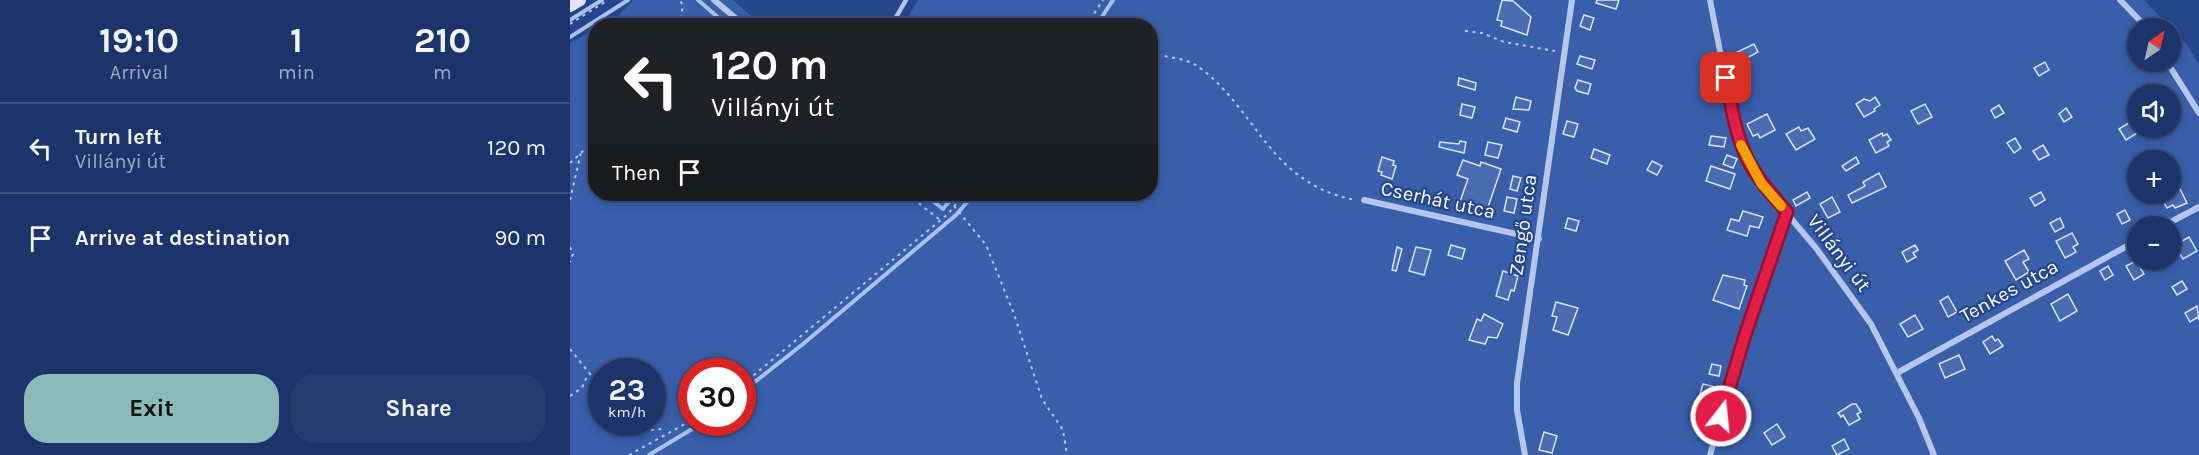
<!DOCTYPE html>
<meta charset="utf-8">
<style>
:root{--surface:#1c346a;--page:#253c70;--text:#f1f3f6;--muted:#a0aac1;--line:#3a4f7e;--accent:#8bbbb9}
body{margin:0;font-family:Karla,sans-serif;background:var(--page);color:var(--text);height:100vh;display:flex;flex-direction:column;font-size:22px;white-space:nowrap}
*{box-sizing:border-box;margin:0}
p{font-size:20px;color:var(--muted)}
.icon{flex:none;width:33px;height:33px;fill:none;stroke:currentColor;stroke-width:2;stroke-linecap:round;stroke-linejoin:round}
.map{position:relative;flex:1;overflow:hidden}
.details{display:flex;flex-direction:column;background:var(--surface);width:570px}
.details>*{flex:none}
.hud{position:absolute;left:18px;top:18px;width:570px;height:183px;border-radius:24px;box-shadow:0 3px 9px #0003,0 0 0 2px var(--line);background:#202124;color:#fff;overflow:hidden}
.needle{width:39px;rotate:34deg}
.fabs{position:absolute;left:1557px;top:18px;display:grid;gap:12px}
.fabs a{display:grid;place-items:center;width:54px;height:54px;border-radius:50%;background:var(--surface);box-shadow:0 3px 9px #0003,0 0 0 2px var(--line);font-size:30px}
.speed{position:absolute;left:18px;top:358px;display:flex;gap:12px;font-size:30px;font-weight:700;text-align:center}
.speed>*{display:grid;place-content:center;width:78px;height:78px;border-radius:50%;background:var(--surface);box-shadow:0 3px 9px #0003,0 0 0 2px var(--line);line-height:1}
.speed small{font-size:15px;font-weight:400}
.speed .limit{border:9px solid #d22;background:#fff;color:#111}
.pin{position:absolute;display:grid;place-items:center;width:51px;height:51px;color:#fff;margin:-26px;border-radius:12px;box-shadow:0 3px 9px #0006}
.me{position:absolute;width:66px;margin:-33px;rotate:16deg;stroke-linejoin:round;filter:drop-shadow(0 0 4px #0008)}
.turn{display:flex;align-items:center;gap:21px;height:126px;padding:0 24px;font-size:27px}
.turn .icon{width:78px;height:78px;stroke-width:2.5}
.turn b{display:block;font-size:42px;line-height:51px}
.then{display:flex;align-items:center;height:57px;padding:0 24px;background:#0003;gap:12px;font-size:22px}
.eta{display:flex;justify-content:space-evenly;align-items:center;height:102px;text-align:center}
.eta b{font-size:36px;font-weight:700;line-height:42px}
.button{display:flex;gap:12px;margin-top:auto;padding:12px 24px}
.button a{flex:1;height:69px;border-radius:24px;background:var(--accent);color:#111;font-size:24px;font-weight:700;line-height:69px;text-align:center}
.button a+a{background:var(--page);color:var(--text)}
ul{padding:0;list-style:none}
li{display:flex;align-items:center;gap:18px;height:90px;padding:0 24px;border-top:2px solid var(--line)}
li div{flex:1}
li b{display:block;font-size:22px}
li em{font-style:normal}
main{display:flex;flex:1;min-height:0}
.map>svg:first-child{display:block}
.green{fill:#395eaa;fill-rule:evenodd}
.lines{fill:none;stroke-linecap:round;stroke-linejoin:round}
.stream{stroke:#a8c0eb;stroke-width:4}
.building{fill:#496cb2;stroke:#d8e3f8;stroke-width:1.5}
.path{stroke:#b4c6eb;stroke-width:2;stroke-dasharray:3 4.5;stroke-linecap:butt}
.service{stroke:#b4c6eb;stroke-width:4.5}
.minor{stroke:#b4c6eb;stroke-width:6}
.secondary{stroke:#dfe7f9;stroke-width:12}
.route-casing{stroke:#92132f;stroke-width:15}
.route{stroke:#e11d48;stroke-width:10}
.slow{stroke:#f59e0b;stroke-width:10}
.labels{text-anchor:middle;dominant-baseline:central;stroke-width:4.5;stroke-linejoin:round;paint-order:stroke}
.street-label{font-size:20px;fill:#fff;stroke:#25468d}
</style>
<main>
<section class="details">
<div class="eta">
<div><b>19:10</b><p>Arrival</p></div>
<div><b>1</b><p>min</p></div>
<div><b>210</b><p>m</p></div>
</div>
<ul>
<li><svg class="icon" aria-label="left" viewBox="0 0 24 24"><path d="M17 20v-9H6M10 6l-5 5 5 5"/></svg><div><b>Turn left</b><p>Villányi út</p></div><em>120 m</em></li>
<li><svg class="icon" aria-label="arrive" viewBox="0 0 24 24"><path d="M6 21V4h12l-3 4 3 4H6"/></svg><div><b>Arrive at destination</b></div><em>90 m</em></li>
</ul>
<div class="button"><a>Exit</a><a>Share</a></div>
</section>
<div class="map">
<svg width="1629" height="455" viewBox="0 0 1629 455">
<rect width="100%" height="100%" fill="#25468d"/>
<!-- green -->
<g class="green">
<polygon points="63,0 163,0 192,25 31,26 49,15"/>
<path d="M348,0h1226l43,45 12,20v390h-1629v-412l25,-14 1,165h554v-168l-247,-1zM1568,28h32v34h-32zM1568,94h32v34h-32zM1568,160h32v34h-32zM1568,226h32v34h-32zM32,372h50v51h-50zM122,372h50v51h-50z"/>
</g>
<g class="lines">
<!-- stream -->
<g class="stream">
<polyline points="128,0 158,26"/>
<polyline points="0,20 32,0"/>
<polyline points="526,26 543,0"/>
<polyline points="0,37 58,0"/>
<polyline points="354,194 373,209 385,194"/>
<polyline points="172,392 233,344 386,215 404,194"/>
<polyline points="79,455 132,423"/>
</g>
</g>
<!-- building -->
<g class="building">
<polygon points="932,0 943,1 961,17 957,35 931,26 932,21 927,20"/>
<polygon points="1027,0 1049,0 1046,9 1026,3"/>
<polygon points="1014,15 1024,18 1020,30 1010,26"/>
<polygon points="1184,44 1188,52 1166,64 1161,55"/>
<polygon points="1010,56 1025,60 1022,69 1007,64"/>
<polygon points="1475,62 1479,70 1469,76 1464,68"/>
<polygon points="889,78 906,83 905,90 888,85"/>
<polygon points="1008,80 1021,84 1018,94 1007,91 1005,88"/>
<polygon points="946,97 961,101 959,110 943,109"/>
<polygon points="1305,97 1310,105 1304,109 1305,111 1294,117 1286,104 1294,99 1300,101"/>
<polygon points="892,104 905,107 902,118 890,115"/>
<polygon points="1355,104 1362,117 1348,124 1341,111"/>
<polygon points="1429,105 1434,113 1425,118 1421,110"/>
<polygon points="1496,108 1502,117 1494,122 1489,114"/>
<polygon points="1197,114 1205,130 1190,138 1188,134 1183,136 1177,124"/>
<polygon points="1568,117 1568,128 1575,128 1556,140 1549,129"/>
<polygon points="936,118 950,122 947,132 933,128"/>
<polygon points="997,121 1008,124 1004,137 993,134"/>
<polygon points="1229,127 1231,131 1238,128 1245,139 1226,150 1216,134"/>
<polygon points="1312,133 1313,136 1317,134 1321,140 1317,142 1319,146 1306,153 1299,140"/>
<polygon points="1141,136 1156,138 1154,147 1139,145"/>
<polygon points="1445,138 1451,148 1444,153 1437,143"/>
<polygon points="890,141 896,142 894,153 869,147 870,142 889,144"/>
<polygon points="918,142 932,145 928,158 915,155"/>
<polygon points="1473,145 1479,155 1469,160 1463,151"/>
<polygon points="1024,149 1040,155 1037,164 1021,158"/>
<polygon points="1157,155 1167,159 1163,168 1153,164"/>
<polygon points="812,157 824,161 823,165 826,166 822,179 811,175 812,172 808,171"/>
<polygon points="1286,157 1289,163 1276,171 1272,166"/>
<polygon points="893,160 910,166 911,162 931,169 915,216 888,207 898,179 887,175"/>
<polygon points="1082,161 1092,166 1087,175 1077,170"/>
<polygon points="1141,166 1165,174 1160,189 1136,181"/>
<polygon points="1309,173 1316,187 1282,203 1278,195 1295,186 1293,182"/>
<polygon points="943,176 951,178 947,191 940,189"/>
<polygon points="1610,189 1617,203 1605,208 1603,205 1597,208 1589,194 1598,195"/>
<polygon points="1237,192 1240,198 1226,206 1223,200"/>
<polygon points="1471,192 1475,200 1465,206 1460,198"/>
<polygon points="937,197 947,199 944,213 934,211"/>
<polygon points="1262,197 1270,212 1258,218 1250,204"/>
<polygon points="1555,210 1560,220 1552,224 1547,214"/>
<polygon points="1173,211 1193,217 1189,228 1180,226 1177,236 1157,230 1161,219 1169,221"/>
<polygon points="998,218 1009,221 1006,231 995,228"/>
<polygon points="1490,218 1494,227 1485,232 1480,223"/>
<polygon points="1502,233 1508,244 1503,247 1506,252 1495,258 1486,241"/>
<polygon points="1619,237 1627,251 1613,259 1605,245"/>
<polygon points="881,245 895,249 892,259 878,255"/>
<polygon points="1345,245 1348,250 1343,253 1346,257 1337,262 1332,252"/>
<polygon points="827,247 832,249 826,271 822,270"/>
<polygon points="846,247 861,250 854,275 839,271"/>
<polygon points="1454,250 1459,259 1453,262 1459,272 1446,280 1435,261"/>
<polygon points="1566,261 1574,274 1564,280 1556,266"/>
<polygon points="1538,266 1543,275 1535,280 1530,271"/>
<polygon points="933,271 948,276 944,291 941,290 938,300 926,296"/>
<polygon points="1153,275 1175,280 1174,285 1177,286 1169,309 1143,300"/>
<polygon points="1612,281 1617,289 1607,295 1602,287"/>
<polygon points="1498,294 1507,311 1490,321 1481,304"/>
<polygon points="1378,296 1387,312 1378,317 1370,301"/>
<polygon points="986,302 1008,308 998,335 983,330 987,317 982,316"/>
<polygon points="1627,306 1629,320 1628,317 1620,322 1615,313"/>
<polygon points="914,314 933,324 927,338 918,337 915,344 899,340 907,319 911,321"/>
<polygon points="1345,315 1353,329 1338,337 1330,324"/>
<polygon points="1422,336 1425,341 1428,339 1433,346 1420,354 1413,342"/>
<polygon points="1389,355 1395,369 1375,378 1369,364"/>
<polygon points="1142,364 1151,366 1149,376 1139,374"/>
<polygon points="1133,384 1146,387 1143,398 1130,394"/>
<polygon points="1282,404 1286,404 1291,412 1287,414 1290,419 1279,425 1273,415 1271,417 1268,413"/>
<polygon points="1207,424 1215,437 1202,445 1194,433"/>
<polygon points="974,432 987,436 982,453 969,450"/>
<polygon points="1274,439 1279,449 1267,455 1262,446"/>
</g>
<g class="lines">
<!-- path -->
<g class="path">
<polyline points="0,24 38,0"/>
<polyline points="109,26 113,6 110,0"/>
<polyline points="516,26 533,0"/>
<polyline points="895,31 912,33 934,42 985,51"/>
<path d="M580,53c14,4 37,5 49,14 59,44 70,116 156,133"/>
<polyline points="0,163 26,139"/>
<polyline points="337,194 370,220"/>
<polyline points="0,200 11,152"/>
<polyline points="384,206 416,245 444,314 472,399 493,430 497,455"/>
<polyline points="0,247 3,254 0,262"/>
<polyline points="0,349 32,389"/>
<polyline points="172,385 378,214 394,194"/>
<polyline points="0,396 12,388 18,374"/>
<polyline points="62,423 69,431 92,429"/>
<polyline points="59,455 122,420"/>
</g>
<!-- service -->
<polyline class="service" points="321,26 336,0"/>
<!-- minor -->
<g class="minor">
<polyline points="144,0 175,26"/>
<polyline points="1140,0 1163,118 1174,153 1191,183 1246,248 1301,324 1349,418 1364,455"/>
<polyline points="1550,0 1577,28"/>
<polyline points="1597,62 1629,113"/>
<polyline points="794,200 969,239"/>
<polyline points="1593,226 1629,207"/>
<polyline points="1327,373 1568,240"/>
<polyline points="955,455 947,410 947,383 1002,0"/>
<polyline points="1140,455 1175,335 1217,212"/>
</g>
<!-- secondary -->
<polyline class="secondary" points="0,6 10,0"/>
</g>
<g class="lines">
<!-- route casing -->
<g class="route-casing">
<path id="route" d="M1151,416l24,-81 42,-123c-16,-19 -34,-37 -43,-61 -10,-23 -13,-48 -18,-73"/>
</g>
<!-- route -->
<use href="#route" class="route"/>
<!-- slow -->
<polyline class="slow" points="1171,145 1191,183 1211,206"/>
</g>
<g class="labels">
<!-- street labels -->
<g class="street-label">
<text transform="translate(868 200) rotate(12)">Cserhát utca</text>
<text transform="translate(953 225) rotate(-82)">Zengő utca</text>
<text transform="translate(1269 253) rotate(53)">Villányi út</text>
<text transform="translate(1439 291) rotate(-29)">Tenkes utca</text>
</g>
</g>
</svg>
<div class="fabs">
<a><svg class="needle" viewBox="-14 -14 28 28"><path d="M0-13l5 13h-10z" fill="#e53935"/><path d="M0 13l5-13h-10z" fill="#a0aac1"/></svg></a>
<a><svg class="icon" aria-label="sound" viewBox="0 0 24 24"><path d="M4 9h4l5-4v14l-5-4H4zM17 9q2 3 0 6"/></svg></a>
<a>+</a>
<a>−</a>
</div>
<div class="speed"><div>23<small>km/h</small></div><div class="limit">30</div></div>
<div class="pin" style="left:1156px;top:78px;background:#d93025"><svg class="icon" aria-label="arrive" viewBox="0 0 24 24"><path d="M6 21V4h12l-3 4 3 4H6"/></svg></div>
<svg class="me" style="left:1151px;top:416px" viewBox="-20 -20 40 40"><circle r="17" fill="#e11d48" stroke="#fff" stroke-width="3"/><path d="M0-11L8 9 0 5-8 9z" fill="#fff"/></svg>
<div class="hud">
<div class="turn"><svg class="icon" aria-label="left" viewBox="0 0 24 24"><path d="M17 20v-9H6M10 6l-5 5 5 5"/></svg><div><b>120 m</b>Villányi út</div></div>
<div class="then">Then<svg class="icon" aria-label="arrive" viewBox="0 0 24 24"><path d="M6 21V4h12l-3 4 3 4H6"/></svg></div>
</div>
</div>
</main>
